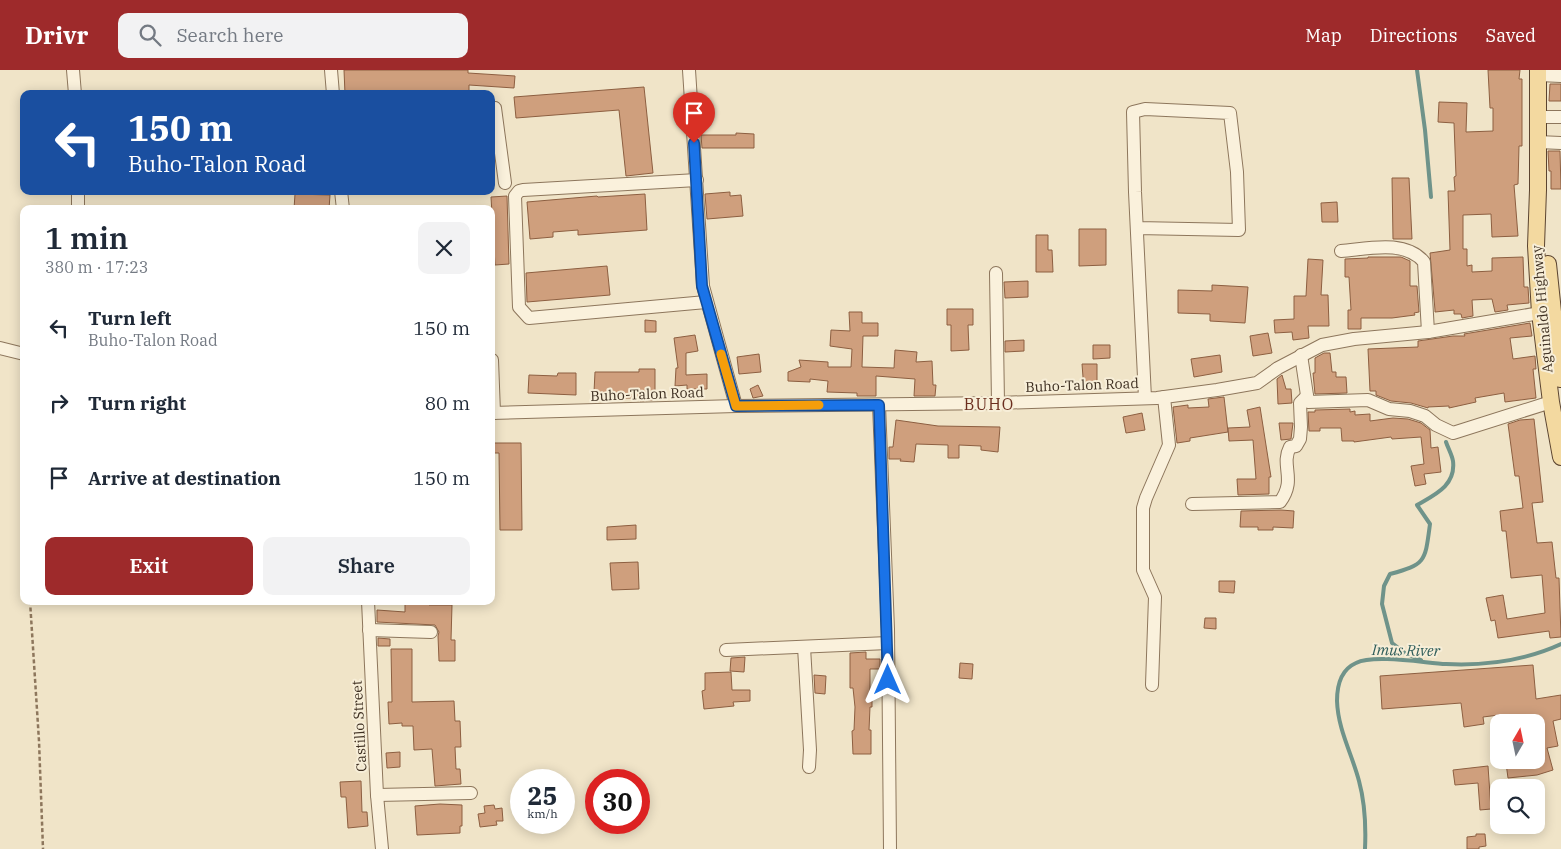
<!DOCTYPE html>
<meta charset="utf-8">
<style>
:root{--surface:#fff;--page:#f2f2f3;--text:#1f2937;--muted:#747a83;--accent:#9e2a2b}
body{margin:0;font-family:"IBM Plex Serif",serif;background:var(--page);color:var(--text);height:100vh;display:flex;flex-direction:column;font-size:19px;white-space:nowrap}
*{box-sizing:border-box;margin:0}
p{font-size:16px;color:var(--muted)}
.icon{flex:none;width:28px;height:28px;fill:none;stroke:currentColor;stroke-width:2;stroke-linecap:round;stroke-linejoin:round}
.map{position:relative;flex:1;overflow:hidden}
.side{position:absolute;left:20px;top:135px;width:475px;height:400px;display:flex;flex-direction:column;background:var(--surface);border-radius:10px;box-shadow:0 2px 12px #0003}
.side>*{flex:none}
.guide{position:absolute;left:20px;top:20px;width:475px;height:105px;border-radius:10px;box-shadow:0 2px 12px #0003;background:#1a4fa0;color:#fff;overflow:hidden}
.needle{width:32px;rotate:9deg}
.tools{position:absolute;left:1490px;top:644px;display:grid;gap:10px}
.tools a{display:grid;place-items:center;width:55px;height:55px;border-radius:10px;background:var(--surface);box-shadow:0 2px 12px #0003;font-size:25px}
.speed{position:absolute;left:510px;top:699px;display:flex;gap:10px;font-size:25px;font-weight:700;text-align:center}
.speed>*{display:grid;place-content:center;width:65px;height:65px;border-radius:50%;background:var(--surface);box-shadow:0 2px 12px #0003;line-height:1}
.speed small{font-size:12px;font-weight:400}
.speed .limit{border:8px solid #d22;background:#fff;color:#111}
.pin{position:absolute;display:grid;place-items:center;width:42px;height:42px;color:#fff;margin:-51px -21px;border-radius:50% 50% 50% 0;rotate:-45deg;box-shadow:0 0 5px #0007}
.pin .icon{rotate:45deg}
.me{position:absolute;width:55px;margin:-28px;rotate:0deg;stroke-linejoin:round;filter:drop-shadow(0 0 4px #0008)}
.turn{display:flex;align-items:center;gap:18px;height:105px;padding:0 25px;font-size:22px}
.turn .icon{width:65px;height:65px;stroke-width:2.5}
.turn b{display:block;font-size:35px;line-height:42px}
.round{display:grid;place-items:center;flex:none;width:52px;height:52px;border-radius:10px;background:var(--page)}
.summary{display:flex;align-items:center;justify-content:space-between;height:85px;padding:0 25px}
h1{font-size:30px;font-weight:600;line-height:38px}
.cta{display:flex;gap:10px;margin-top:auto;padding:10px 25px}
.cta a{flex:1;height:58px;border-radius:10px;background:var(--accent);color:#fff;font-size:20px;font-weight:600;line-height:58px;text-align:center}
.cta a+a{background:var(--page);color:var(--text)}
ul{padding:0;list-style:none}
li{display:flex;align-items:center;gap:15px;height:75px;padding:0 25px}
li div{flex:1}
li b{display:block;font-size:19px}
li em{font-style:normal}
header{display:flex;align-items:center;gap:30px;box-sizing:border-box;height:70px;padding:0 25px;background:var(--accent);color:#fff}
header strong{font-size:24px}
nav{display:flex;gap:28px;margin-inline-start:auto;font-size:18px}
.search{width:350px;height:45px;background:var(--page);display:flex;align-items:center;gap:12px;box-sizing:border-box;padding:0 18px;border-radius:10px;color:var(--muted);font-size:19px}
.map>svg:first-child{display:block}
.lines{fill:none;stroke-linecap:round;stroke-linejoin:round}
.stream{stroke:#6f938a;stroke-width:4}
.building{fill:#cf9f7d;stroke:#8d5f41}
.minor-casing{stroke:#8d765c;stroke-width:14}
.major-casing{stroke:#5b4430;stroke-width:18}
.path{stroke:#8d765c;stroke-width:2.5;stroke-dasharray:4 2.5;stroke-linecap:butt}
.minor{stroke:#faf1dc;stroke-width:12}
.major{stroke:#f3d9a0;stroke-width:16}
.route-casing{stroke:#114b97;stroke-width:12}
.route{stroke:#1a73e8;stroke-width:9}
.slow{stroke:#f59e0b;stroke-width:9}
.labels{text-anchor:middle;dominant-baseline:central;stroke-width:4;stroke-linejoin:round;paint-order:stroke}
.street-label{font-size:14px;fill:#3d2e20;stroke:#f7eed8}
.water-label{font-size:15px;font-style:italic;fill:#2f5d5a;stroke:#f7eed8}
.quarter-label{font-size:16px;letter-spacing:1px;fill:#6b2e1e;stroke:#f7eed8}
</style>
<header>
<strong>Drivr</strong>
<div class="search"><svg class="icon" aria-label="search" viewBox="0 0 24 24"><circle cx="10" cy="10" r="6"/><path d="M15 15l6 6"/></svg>Search here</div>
<nav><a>Map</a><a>Directions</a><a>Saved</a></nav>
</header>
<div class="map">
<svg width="1561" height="779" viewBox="0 0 1561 779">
<rect width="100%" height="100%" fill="#f0e4c8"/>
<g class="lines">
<!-- stream -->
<g class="stream">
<polyline points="1417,0 1425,60 1431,127"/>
<path d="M1421,590l-15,-6 -14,-11 -10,-39 2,-18 6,-12c36,-10 35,-12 40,-50l-13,-19c17,-10 39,-19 36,-44 -1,-6 -5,-13 -7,-19"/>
<path d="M1365,779c1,-22 0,-46 -6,-68 -7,-27 -21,-51 -22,-80 0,-15 3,-31 19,-38 18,-9 69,0 90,1 41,2 78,-3 115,-20"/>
</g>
</g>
<!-- building -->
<g class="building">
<polygon points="344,0 468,0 468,3 515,6 514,18 469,15 469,21 345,24"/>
<polygon points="1488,0 1520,0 1519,9 1522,9 1522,76 1519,76 1518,114 1514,115 1518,166 1492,167 1491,144 1463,145 1463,179 1467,179 1467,196 1472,195 1472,202 1492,201 1492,188 1523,187 1524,217 1528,217 1529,233 1507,235 1508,240 1495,242 1492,229 1472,230 1473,246 1462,248 1461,244 1454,244 1454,240 1435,242 1435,240 1430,183 1450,180 1448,121 1455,121 1454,107 1456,106 1454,53 1438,52 1439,32 1467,33 1466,62 1493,61 1493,38 1490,38"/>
<polygon points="1550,14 1561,14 1561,31 1549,31"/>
<polygon points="644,17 653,103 626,106 619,40 516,48 514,27"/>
<polygon points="736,63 754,64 754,78 702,78 701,65 736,65"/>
<polygon points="1548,81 1560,81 1561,119 1551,119 1551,101 1549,101"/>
<polygon points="1392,108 1409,108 1412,169 1393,169"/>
<polygon points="730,122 730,126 741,125 743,146 707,149 705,124"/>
<polygon points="295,124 330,125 329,139 294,139"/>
<polygon points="645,124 647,160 578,165 578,160 553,162 553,167 530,169 527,132 597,126 598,127"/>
<polygon points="507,126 509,194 495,195 491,127"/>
<polygon points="1337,132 1338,152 1322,152 1321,133"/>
<polygon points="1079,159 1106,159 1106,195 1079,196"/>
<polygon points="1036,165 1048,165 1048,180 1052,180 1053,202 1036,202"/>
<polygon points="1368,187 1401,187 1410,191 1410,216 1417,216 1419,242 1414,243 1415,245 1392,248 1361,248 1361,259 1348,259 1348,240 1351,240 1349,207 1345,207 1345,189 1368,188"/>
<polygon points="1308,189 1323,190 1321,225 1328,225 1329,256 1308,256 1309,268 1293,270 1292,262 1275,263 1274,250 1294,249 1294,226 1306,226"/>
<polygon points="607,196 610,225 527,232 526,203"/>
<polygon points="1028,211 1028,227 1005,228 1004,212"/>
<polygon points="1212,215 1248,217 1245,253 1210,251 1210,244 1178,243 1178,220 1212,221"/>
<polygon points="947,239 973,239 973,255 968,255 969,280 951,281 951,255 947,255"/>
<polygon points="849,242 862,242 862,253 878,253 878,266 863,266 862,297 894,298 895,280 917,282 916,292 932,291 933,315 936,315 935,326 914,326 915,309 876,306 876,326 857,326 857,323 827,322 828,311 810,309 810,312 788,311 788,302 801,297 799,290 828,292 828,297 851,297 852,279 830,276 831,260 850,261"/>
<polygon points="645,250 656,251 656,262 645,262"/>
<polygon points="1530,253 1532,266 1510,268 1513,289 1535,286 1536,299 1533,299 1536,328 1505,332 1504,323 1475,328 1476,332 1449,338 1449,336 1428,337 1428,338 1411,333 1391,331 1376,325 1376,321 1370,321 1368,279 1418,277 1418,271 1453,266 1465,266 1464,264"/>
<polygon points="1268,263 1272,283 1253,286 1250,266"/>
<polygon points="695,265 698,281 686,283 686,305 707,304 707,319 687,319 687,315 675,316 676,298 678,298 674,268"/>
<polygon points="1024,270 1024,281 1005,282 1005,271"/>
<polygon points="1093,275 1110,275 1110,288 1093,289"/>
<polygon points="1324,283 1330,283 1332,302 1336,302 1336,307 1346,307 1347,323 1315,324 1313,303 1315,303 1315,288"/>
<polygon points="759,284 761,302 739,304 737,287"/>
<polygon points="1220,285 1222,302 1194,307 1191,289"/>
<polygon points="1082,294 1097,294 1097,320 1084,320"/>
<polygon points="639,299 655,299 655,330 640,331 640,328 617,328 617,323 594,322 595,302 639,302"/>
<polygon points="558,303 576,303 576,325 528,323 529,305 557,306"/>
<polygon points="1282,305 1286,319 1291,319 1292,333 1278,334 1277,309"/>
<polygon points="758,315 763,326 753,328 750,319"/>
<polygon points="1224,327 1228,362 1190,368 1190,371 1177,373 1173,337 1188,335 1188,338 1209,337 1208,329"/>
<polygon points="1260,337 1271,407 1269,407 1269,424 1238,425 1237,409 1256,409 1253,370 1229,371 1228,358 1250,357 1247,340"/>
<polygon points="1350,339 1350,342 1355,341 1355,345 1370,344 1370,351 1393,348 1408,349 1421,353 1430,360 1431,378 1438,377 1441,402 1424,404 1426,414 1415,416 1411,396 1424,394 1421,367 1392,369 1391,367 1354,372 1354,371 1342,371 1341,358 1320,358 1320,361 1309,361 1308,342 1315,342 1315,340"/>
<polygon points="1142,343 1145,360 1126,363 1123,347"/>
<polygon points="1534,349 1543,432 1532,433 1537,473 1552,472 1556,508 1559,508 1561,567 1550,568 1549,561 1498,568 1495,550 1491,551 1486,528 1503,525 1507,549 1545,543 1542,505 1511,508 1506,461 1502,461 1500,441 1523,438 1519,406 1515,406 1508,354 1520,350"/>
<polygon points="896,350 938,356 1000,357 998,382 981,380 981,376 959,375 959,388 948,388 948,375 916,374 914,392 900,391 901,389 889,389 889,377 893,377"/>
<polygon points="1279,353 1293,353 1291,369 1281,370"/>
<polygon points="491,373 521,373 522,460 500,460 499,383 491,383"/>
<polygon points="1281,440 1294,441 1293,458 1273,457 1273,460 1258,460 1258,457 1240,457 1241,441"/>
<polygon points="636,455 636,469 607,470 607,457"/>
<polygon points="638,492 639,519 612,520 610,493"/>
<polygon points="1219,511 1235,511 1234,523 1219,522"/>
<polygon points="405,531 429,531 429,535 452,535 451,570 455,570 455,591 439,591 438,566 439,562 435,555 377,552 377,540 405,542"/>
<polygon points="1205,548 1216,548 1216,559 1204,558"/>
<polygon points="378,568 390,569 390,576 378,576"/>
<polygon points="391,579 412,579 412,632 454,631 455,651 460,651 461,677 455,677 456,699 460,699 461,714 435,716 432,679 414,680 413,656 402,656 402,653 389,654 388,632 392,632"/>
<polygon points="866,582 866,589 880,589 880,599 870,599 870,621 872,621 872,637 870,637 869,660 871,660 871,684 853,684 852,661 854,660 855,637 853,618 850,618 850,583"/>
<polygon points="745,587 744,602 730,601 731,588"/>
<polygon points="960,593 973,594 972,609 959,608"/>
<polygon points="1533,595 1536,629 1561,625 1561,649 1553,651 1558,676 1547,678 1553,700 1537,705 1508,708 1506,693 1536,690 1536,649 1500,652 1499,645 1483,647 1484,654 1464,657 1461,633 1382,639 1380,606"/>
<polygon points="731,602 732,620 750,620 750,631 733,632 734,636 704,639 702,621 705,620 705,603"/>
<polygon points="814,605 826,606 825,624 815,623"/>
<polygon points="400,682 400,697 387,698 386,683"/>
<polygon points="1488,696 1491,739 1480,740 1478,713 1455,715 1453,700"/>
<polygon points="361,711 362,742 367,742 368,756 348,758 346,727 341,727 340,712"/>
<polygon points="440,734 462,735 462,756 460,756 460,763 417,765 415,736"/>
<polygon points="494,735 495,739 502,738 503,751 496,751 497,755 480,757 478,744 485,743 484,736"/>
<polygon points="1476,764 1485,764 1486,776 1479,777 1479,779 1467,779 1467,767 1476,766"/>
</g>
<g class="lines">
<!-- minor casing -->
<g class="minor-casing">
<g id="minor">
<polyline points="73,0 75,24"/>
<polyline points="331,0 333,24"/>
<polyline points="689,0 703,216 736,336"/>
<polyline points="1539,5 1561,6"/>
<polyline points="495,38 505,113"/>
<polyline points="1538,47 1561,47"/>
<polyline points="1538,72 1561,73"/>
<polyline points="697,110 523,120 519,121 515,126 519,237 529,248 706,232"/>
<polyline points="78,121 78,139"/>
<polyline points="341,121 343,139"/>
<polyline points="1137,158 1239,160 1237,102 1230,43 1145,39 1133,42 1135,122 1145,328"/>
<path d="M1341,181c26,-2 64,-12 83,11l4,70"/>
<polyline points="996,203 998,333"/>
<polyline points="0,278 24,284"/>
<polyline points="1301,285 1308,332 1368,330 1389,339 1410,341 1425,346 1436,355 1453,363 1551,332"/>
<polyline points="492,290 494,343"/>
<polyline points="879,335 888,559 890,779"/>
<polyline points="491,343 736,336 998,333 1157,328 1217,320 1257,313 1278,298 1322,275 1354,269 1428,262 1540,243"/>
<path d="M1192,434l88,-2c17,-23 0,-36 10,-55l6,-1 4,-7 1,-12 -1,-24 7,-7"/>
<polyline points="368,531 377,725 382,779"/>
<polyline points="369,560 431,562"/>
<polyline points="804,577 810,680 809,697"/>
<polyline points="726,580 888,573"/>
<polyline points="1152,615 1155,527 1143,500 1143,438 1146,428 1169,375 1164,327"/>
<polyline points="377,725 471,723"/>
</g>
</g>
<!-- major casing -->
<g class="major-casing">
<g id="major">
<polyline points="1538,0 1538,120 1536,176 1540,243 1551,332 1561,387"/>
<polyline points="1548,194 1560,309"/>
</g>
</g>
<!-- path -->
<polyline class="path" points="30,531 39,671 43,779"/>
<!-- minor -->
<use href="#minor" class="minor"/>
<!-- major -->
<use href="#major" class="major"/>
</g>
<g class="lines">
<!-- route casing -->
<g class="route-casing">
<polyline id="route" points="694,73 702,216 736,336 879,335 888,610"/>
</g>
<!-- route -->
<use href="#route" class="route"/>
<!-- slow -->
<polyline class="slow" points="721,284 736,336 819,335"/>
</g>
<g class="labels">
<!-- street labels -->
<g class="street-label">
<text transform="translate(1542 239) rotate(-95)">Aguinaldo Highway</text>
<text transform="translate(1082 315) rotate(-2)">Buho-Talon Road</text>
<text transform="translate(647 324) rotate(-2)">Buho-Talon Road</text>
<text transform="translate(359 656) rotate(-93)">Castillo Street</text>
</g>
<!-- water labels -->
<g class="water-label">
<text transform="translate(1406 580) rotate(1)">Imus River</text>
</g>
<!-- quarter labels -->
<g class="quarter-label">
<text x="989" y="334">BUHO</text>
</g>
</g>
</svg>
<div class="tools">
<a><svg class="needle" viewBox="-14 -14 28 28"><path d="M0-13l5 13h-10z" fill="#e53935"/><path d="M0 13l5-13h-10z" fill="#747a83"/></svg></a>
<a><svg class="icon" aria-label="search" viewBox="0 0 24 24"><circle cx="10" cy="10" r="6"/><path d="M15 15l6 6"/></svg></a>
</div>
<div class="speed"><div>25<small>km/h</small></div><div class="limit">30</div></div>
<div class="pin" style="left:694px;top:73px;background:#d93025"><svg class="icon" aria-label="arrive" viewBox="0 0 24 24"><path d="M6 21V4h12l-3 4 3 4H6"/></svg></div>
<svg class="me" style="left:888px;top:610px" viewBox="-20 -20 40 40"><path d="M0-17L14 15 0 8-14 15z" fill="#1a73e8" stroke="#fff" stroke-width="4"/></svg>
<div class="guide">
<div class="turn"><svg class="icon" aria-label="left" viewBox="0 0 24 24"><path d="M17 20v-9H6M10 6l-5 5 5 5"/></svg><div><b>150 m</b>Buho-Talon Road</div></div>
</div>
<section class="side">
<div class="summary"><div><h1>1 min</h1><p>380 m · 17:23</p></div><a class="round"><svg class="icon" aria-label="close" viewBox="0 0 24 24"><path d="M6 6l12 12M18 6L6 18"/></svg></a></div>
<ul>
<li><svg class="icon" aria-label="left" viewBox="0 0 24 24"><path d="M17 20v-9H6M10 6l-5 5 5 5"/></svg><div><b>Turn left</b><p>Buho-Talon Road</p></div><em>150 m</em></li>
<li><svg class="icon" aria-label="right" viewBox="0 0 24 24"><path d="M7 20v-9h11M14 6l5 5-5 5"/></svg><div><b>Turn right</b></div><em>80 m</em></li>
<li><svg class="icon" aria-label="arrive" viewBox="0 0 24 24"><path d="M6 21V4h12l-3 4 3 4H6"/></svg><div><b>Arrive at destination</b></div><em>150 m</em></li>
</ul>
<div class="cta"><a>Exit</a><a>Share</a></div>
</section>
</div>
